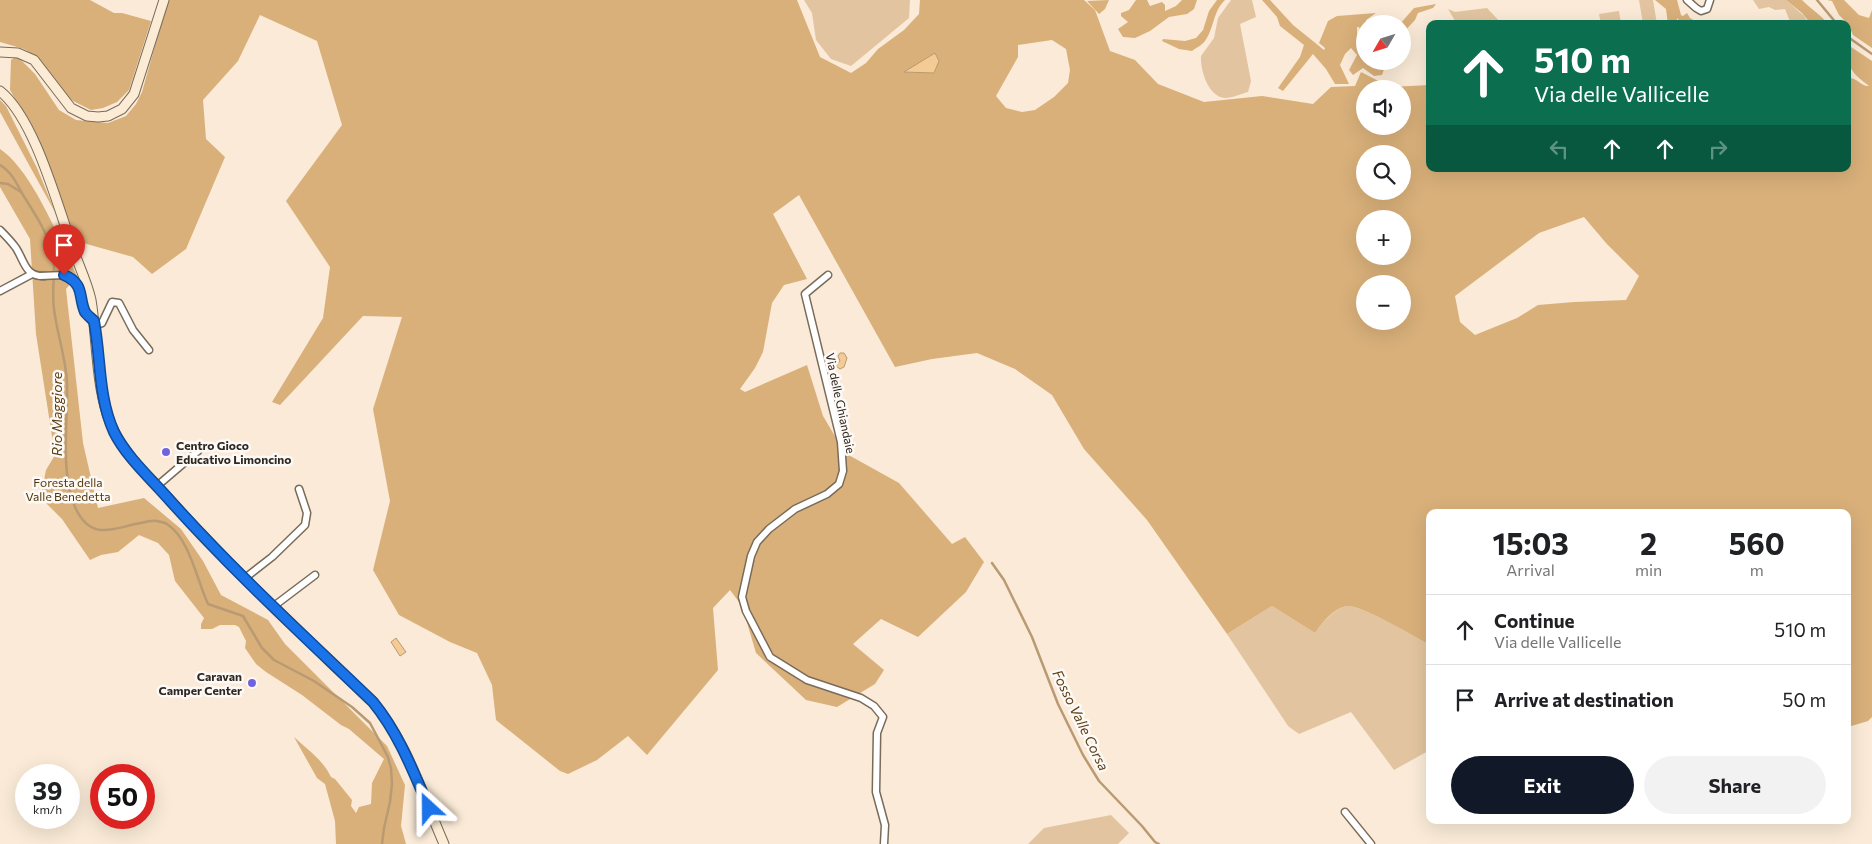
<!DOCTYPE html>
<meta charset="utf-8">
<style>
:root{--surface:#fff;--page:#f2f2f2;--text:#202124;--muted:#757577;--line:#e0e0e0;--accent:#111827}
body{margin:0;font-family:Commissioner,sans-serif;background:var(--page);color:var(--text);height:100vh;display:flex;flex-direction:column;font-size:19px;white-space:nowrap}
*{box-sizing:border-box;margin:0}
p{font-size:16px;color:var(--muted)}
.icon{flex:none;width:28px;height:28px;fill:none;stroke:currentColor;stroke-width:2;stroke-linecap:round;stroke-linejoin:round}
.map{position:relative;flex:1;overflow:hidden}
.sheet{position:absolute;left:1426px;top:509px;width:425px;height:315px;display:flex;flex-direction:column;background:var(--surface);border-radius:10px;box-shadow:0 5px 20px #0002}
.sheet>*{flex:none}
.hud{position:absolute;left:1426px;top:20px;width:425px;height:152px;border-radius:10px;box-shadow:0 5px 20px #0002;background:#0b6e4f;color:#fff;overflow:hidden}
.needle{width:32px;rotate:231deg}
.controls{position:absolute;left:1356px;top:15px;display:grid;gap:10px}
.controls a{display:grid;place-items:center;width:55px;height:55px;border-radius:50%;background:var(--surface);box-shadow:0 5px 20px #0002;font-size:25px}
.speed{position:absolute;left:15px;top:764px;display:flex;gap:10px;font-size:25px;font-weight:700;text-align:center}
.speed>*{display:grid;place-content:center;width:65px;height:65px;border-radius:50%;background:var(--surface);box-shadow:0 5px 20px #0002;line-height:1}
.speed small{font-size:12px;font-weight:400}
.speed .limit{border:8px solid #d22;background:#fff;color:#111}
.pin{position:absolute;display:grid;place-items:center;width:42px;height:42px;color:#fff;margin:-51px -21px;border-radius:50% 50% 50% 0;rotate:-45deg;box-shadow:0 0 5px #0007}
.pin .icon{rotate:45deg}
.me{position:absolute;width:55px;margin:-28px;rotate:336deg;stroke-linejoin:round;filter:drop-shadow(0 0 4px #0008)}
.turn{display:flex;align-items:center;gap:18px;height:105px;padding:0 25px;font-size:22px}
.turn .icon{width:65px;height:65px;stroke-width:2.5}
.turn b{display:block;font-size:35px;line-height:42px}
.lanes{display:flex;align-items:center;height:48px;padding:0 25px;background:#0003;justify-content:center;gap:25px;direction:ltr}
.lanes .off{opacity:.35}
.eta{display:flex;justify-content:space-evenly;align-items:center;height:85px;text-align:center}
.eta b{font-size:30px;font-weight:700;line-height:35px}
.button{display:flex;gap:10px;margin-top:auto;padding:10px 25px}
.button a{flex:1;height:58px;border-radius:30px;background:var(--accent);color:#fff;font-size:20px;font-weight:700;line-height:58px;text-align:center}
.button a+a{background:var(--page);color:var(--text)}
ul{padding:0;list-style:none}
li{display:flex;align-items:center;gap:15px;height:70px;padding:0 25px;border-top:1px solid var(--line)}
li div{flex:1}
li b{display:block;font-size:19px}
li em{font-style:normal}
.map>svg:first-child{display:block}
.green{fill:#e2c5a0}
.forest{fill:#d9b07a;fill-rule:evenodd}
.water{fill:#f4cb94;stroke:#b99a72}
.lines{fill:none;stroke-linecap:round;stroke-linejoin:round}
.stream{stroke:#b99a72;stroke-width:2.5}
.street-casing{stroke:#786b5a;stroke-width:9}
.secondary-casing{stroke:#786b5a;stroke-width:11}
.street{stroke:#fff;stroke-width:6}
.secondary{stroke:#fdecd5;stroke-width:9}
.street-bridge-casing{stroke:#786b5a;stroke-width:9;stroke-linecap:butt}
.street-bridge{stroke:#fff;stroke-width:6}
.route-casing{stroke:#114b97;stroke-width:12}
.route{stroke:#1a73e8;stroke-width:9}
.poi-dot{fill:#7063dd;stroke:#fdf9f6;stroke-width:2}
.labels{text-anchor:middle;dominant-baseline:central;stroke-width:5;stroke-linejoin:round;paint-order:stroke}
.street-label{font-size:12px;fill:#2f2922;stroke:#fdf9f6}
.poi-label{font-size:12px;font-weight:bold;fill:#2f2922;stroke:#fdf9f6;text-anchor:start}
.park-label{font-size:12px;fill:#52370a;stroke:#fdf9f6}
.water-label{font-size:14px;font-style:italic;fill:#5d4116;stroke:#fdf9f6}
</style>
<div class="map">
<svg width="1872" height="844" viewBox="0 0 1872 844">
<rect width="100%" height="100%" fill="#faead7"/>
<!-- green -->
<g class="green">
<polygon points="804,0 910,0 909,18 851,66 831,59 816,40 812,13"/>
<path d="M1231,0h21l4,17 -16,7 11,57 -3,11c-7,2 -16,6 -23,6 -17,-1 -25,-29 -24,-42l13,-18 4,-20z"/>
<polygon points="1639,0 1653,0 1657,24 1643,24"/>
<polygon points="1753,0 1786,0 1804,16 1809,24 1791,24 1785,9 1775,10 1769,7 1759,9"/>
<polygon points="1487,8 1502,24 1457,24 1448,9 1455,12"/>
<polygon points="1619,11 1621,24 1601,24 1599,14"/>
<path d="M1272,606l43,27c8,-11 18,-24 32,-27 13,-2 68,31 83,39v105l-36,20 -43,-58 -52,22 -11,-8 -61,-92z"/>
<polygon points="1111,815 1129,833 1118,844 1028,844 1044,828"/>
</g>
<!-- forest -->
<g class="forest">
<polygon points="0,0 90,0 114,13 122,13 151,21 129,90 117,102 103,108 91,110 73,101 58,87 38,57 24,49 0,42"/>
<path d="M168,0h629l23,57 31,16 15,-10 12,-14 26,-19 15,-16 1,-14h164l11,10 15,41 25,9 23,24 46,18 58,-6 51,8 18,-17 24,-1 6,-14 29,15 40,-2v84h418v-91c9,-1 13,9 21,8 -19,-15 -21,-17 -21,-41l24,16v656l-4,4 -20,6v-215h-418v133c-15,-8 -70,-41 -83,-39 -15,3 -24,16 -32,27l-43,-27 -45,28 -80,-114 -63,-71 -32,-54 -37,-26 -38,-16 -45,6 -37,8 -96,-172 -26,19 34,65 -23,6 -12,18 -9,49 -8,16 -15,21 5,3 62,-27 16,51 22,37 54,30 53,61 13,-7 19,25 -18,30 -48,45 -37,-18 -28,25 31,26 -9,14 -38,23 -31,-7 -50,-47 -14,-47 -12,-16 -17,18 5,62 -71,85 -19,-19 -31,24 -29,14 -8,-3 -64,-51 -4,-35 -15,-32 -27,-11 -51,-27 -26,-45 17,-69 -17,-92 29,-92 -39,-1 -83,89 -8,-3 51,-84 7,-51 -44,-66 56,-76 -25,-84 -57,-26 -22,46 -35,39 3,39 19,18 -39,92 -34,25 -19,-17 -57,-16 -42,-108 -24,-43 1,-30 6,-4 18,18 24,36 17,10 32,3 18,-7 10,-12 6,-12zM1052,40l14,9 4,21 -2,13 -14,14 -19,13 -13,2 -16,-4 -10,-12 22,-39v-12zM1365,89h37v37h-37zM1365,154h37v37h-37zM1584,217l22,26 33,33 -13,24 -52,2 -36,3 -21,13 -42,17 -15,-13 -5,-26 84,-63zM1365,219h37v37h-37zM1365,284h37v37h-37z"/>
<polygon points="1109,0 1105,9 1099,14 1087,1"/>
<polygon points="1136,0 1147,0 1150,6 1162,2 1165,5 1165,11 1176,6 1182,0 1197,0 1194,9 1187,14 1169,17 1150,31 1135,38 1123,37 1118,29 1128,22 1121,16 1121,13 1129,10"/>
<path d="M1217,0h8c-12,11 -11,29 -20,41 -3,4 -9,7 -13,10l-13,-2 -17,-8 1,-2 22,2 11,-3 7,-8 6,-19z"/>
<polygon points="1262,0 1270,0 1293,25 1324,50 1325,48 1319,43 1328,21 1337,16 1376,13 1366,20 1367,24 1365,24 1365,28 1361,31 1359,27 1357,27 1357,41 1360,42 1365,31 1365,61 1387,61 1382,75 1374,76 1363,68 1353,75 1349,70 1357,55 1351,48 1345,54 1340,65 1349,84 1335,84 1326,69 1313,54 1283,91 1278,88 1300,57 1304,45 1280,26 1277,17"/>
<polygon points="1655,0 1677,0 1681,15 1683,16 1687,13 1690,18 1695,21 1696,24 1682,24 1677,18 1677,24 1668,24 1666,9"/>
<path d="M1786,0h16c9,9 18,14 26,24h-17l-9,-11z"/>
<polygon points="1827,0 1844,0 1859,15 1869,18 1872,10 1872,48 1853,35 1848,24 1839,15 1832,1"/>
<polygon points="1436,4 1433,8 1418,13 1415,20 1403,33 1402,24 1400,24 1414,8"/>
<polygon points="0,100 6,106 37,168 56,214 0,112"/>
<path d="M0,149c32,21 60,92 77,127l-11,13 17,154 15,65 46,-10 37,31 22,32 18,34 47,25 17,24 102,102 18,39 -4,41 5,18h-70l-1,-23 -10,-37 -8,-6 -23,-41c13,12 29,23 37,40l4,2 17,21 -1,6 5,7 3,-6 12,-3 1,-21 12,-24 -35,-30 -8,-4 -39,-30 -36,-23 -10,-8 -11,-16 1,-7 -7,-14 -4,-2h-15l-8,4h-11v-5l3,-6 -29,-37 -6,-26 -11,-12 -19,-8 -21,17 -17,3 -11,5 -28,-41 -15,-15 -5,-14 4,-20 9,-15 -19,-121 -6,-95 -30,-52z"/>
</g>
<!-- water -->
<g class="water">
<polygon points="935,53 939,61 934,73 904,72"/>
<polygon points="840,353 844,353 847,358 844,367 840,369 836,366 840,361 838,356"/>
<polygon points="396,638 406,652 400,656 391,642"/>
</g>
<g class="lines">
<!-- stream -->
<g class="stream">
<polyline points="1817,0 1837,24"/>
<polyline points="1848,37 1872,54"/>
<path d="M0,165c11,6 17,19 23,30 14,22 30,45 31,72 0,14 -2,28 0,42 3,25 12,49 13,74 1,37 -7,91 8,124 14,31 32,24 60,17 8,-1 13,-4 22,-3 3,1 7,1 10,3 23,15 30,57 41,80l35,12 19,32 12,12 40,21 38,26 18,16 18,34 3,11 1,16 -2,18 -6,26 -2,16"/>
<polyline points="0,183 8,184 21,192"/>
<polyline points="992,563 1004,580 1032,637 1058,704 1083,755 1099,781 1142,826 1155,842 1159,844"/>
</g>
<!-- street casing -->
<g class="street-casing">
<g id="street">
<polyline points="1687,0 1696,8 1701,11 1707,9 1710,0"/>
<path d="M0,230c5,5 11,11 16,18 9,14 9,29 29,28"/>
<path d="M60,275c23,0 19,23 25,37 2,3 6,6 8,9"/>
<polyline points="828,275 805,294 841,442 843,471 839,484 827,494 795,509 769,529 757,542 751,556 742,597 746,611 770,657 807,680 861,698 874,706 883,717 877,733 876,792 885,825 884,844"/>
<polyline points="0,291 32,274"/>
<polyline points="95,326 102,323 112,302 119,303 133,330 149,350"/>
<polyline points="157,486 198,451"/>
<polyline points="245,578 272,557 305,525 307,513 299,489"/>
<polyline points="274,606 315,575"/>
<polyline points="1345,812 1371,844"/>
</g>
</g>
<!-- secondary casing -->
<g class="secondary-casing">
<g id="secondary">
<polyline points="0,52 18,53 34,60 71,108 87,116 98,117 108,116 122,109 134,94 164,0"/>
<path d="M0,91c34,27 56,110 71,152 6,19 16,38 20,57 7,42 4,95 24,133 13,25 36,46 55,67 63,71 134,135 203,202 34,40 50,94 71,142"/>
</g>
</g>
<!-- street -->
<use href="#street" class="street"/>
<!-- secondary -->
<use href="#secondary" class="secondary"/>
<!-- street-bridge casing -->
<g class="street-bridge-casing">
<polyline id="street-bridge" points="40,276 64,275"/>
</g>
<!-- street-bridge -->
<use href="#street-bridge" class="street-bridge"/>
</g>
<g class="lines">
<!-- route casing -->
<g class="route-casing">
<path id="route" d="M64,275c21,9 14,21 21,37 2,3 6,6 9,9 7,37 4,76 20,111 12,24 35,45 52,64 65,73 137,139 207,206 26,32 40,69 56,106"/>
</g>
<!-- route -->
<use href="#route" class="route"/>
</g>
<!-- markers -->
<g class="poi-dot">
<circle cx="166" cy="452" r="5"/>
<circle cx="252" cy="683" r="5"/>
</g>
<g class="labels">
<!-- street labels -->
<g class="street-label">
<text transform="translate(841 403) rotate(78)">Via delle Ghiandaie</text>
</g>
<!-- poi labels -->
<g class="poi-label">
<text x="176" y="445">Centro Gioco<tspan x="176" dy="14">Educativo Limoncino</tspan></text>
<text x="242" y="676" text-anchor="end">Caravan<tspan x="242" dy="14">Camper Center</tspan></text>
</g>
<!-- park labels -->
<g class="park-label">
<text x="68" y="482">Foresta della<tspan x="68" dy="14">Valle Benedetta</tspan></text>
</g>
<!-- water labels -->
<g class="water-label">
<text transform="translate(56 414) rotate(-90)">Rio Maggiore</text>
<text transform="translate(1081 720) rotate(64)">Fosso Valle Corsa</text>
</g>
</g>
</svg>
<div class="controls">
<a><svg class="needle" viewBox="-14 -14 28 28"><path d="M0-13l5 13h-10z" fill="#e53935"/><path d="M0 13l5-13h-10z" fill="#757577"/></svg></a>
<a><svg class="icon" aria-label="sound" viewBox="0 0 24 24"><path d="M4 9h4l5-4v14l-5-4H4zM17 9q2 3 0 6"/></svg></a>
<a><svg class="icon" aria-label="search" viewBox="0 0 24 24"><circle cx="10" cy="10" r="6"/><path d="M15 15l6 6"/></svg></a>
<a>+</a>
<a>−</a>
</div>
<div class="speed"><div>39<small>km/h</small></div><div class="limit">50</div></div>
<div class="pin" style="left:64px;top:275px;background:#d93025"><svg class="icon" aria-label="arrive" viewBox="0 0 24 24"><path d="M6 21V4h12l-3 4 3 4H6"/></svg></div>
<svg class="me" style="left:429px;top:808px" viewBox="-20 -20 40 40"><path d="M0-17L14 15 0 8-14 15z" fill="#1a73e8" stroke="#fff" stroke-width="4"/></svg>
<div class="hud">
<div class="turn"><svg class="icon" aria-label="ahead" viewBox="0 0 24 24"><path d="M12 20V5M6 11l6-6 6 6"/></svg><div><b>510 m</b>Via delle Vallicelle</div></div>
<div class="lanes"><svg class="icon off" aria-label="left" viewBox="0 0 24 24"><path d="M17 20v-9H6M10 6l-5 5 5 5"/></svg><svg class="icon" aria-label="ahead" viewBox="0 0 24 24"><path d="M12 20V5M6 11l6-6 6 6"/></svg><svg class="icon" aria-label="ahead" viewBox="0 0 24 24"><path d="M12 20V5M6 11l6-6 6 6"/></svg><svg class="icon off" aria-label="right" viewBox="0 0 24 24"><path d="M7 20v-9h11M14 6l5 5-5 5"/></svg></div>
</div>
<section class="sheet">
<div class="eta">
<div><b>15:03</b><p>Arrival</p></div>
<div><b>2</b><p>min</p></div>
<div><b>560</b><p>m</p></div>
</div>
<ul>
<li><svg class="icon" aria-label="ahead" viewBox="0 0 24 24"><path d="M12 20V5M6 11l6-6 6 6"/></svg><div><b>Continue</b><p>Via delle Vallicelle</p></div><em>510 m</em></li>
<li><svg class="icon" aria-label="arrive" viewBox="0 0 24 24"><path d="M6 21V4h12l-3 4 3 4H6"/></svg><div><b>Arrive at destination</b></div><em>50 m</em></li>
</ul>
<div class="button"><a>Exit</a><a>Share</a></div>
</section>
</div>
